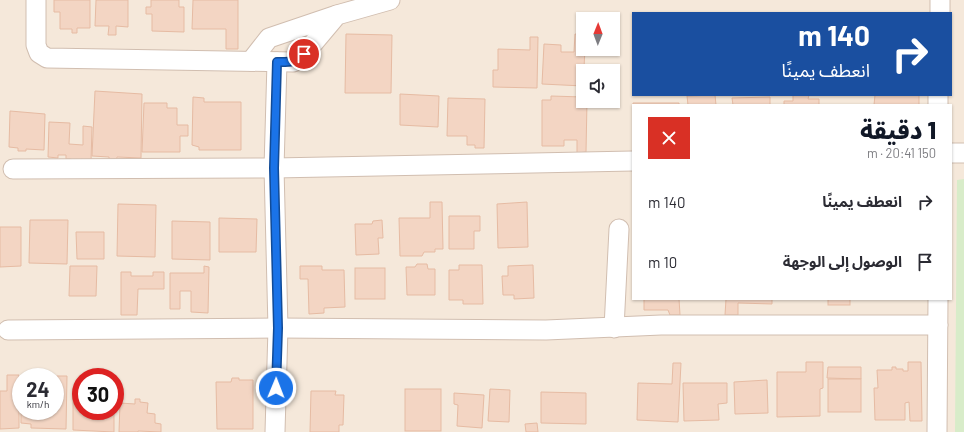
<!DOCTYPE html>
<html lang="ar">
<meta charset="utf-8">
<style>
:root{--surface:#fff;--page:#f7f7f7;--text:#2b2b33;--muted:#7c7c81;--accent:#111827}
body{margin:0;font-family:Barlow,"Noto Sans Arabic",sans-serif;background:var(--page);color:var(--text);direction:rtl;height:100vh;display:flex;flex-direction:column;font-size:15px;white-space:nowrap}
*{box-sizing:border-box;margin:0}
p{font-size:13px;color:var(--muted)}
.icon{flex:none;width:22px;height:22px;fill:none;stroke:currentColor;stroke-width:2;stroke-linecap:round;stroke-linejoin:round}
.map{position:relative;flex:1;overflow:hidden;direction:ltr}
.side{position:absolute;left:632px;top:104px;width:320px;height:196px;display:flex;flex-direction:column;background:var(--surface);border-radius:0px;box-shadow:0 1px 3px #0004;direction:rtl}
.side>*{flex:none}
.top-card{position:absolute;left:632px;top:12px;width:320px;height:84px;border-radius:0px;box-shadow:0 1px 3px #0004;direction:rtl;background:#1a4fa0;color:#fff;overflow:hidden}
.needle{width:26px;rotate:1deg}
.fabs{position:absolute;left:576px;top:12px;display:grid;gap:8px}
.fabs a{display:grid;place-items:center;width:44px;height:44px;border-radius:0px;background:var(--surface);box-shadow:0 1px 3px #0004;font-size:20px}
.speed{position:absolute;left:12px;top:368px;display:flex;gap:8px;font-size:20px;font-weight:700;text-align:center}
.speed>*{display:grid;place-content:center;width:52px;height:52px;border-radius:50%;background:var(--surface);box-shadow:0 1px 3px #0004;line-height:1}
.speed small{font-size:10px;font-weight:400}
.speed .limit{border:6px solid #d22;background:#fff;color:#111}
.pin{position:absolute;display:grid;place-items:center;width:34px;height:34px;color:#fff;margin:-17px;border:2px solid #fff;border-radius:50%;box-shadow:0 1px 4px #0007}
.me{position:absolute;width:44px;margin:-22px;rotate:1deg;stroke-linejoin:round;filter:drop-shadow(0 0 3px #0008)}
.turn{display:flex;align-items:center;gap:14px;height:84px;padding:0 16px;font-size:18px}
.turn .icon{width:52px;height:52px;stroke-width:2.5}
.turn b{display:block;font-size:28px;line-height:34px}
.round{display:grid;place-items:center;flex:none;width:42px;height:42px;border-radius:0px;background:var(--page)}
.head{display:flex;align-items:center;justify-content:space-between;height:68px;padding:0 16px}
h1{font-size:24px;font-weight:800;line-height:30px;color:var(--accent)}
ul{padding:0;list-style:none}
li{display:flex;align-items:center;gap:12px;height:60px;padding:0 16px}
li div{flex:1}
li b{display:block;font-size:15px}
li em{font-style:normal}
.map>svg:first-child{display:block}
.residential{fill:#f5e8da;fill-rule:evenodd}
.green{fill:#d8ecc9}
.building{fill:#f3d5c3;stroke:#e6bba3}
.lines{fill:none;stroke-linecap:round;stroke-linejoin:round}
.minor-casing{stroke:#d1beb0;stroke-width:21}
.minor{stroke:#fff;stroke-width:19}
.route-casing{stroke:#114b97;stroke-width:10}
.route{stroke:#1a73e8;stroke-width:7}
</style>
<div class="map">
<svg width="964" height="432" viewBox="0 0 964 432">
<rect width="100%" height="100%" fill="#fdf6ec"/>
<!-- residential -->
<path class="residential" d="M0,0h964v432h-964zM633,13h318v82h-318zM583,19h30v30h-30zM583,71h30v30h-30zM633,105h318v194h-318zM21,377h34v34h-34zM81,377h34v34h-34z"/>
<!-- green -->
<polygon class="green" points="964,179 964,432 955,432 957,180"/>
<!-- building -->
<g class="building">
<polygon points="54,0 90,0 90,28 77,28 77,33 72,33 72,29 60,29 60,12 54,12"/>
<polygon points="96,0 128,0 128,27 116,26 116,35 108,35 109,26 95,26"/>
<polygon points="151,0 179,0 179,7 184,7 184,32 152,31 152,14 146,14 146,7 151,7"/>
<polygon points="193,0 238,0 238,49 226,49 226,29 192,29"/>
<polygon points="346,34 392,35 391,93 345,93"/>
<polygon points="575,34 583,35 583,49 585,49 583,86 542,84 544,44 561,45 561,52 574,52"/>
<polygon points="530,37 538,37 537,88 493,87 493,70 498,70 498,49 530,50"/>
<polygon points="95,91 142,94 141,158 117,157 116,162 109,162 109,157 92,156"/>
<polygon points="400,94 439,96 438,127 400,125"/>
<polygon points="715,95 716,105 688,105 687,96"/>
<polygon points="793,95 809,95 808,99 819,99 819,105 784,105 784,101 793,101"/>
<polygon points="875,95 919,95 919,105 874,105"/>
<polygon points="551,96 583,97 583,101 587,101 586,152 577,153 577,140 564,140 564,146 542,146 542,100 551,100"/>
<polygon points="193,97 204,98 204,102 241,102 241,150 199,150 199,147 192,145"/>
<polygon points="770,97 770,105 733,105 732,98"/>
<polygon points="448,98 485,99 484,148 475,148 475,145 467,145 467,136 447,136"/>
<polygon points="144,103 167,103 167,108 177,108 177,125 188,125 188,136 180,136 180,152 142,152"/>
<polygon points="633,103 679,103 679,105 633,105 633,146"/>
<polygon points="10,111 45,114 44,150 26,149 26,151 18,151 18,148 9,147"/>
<polygon points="49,122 70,123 69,144 83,145 83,126 92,127 91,162 70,165 71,159 66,159 66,155 58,155 58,158 48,157"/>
<polygon points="430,202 442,202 443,249 435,249 435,252 424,252 422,256 400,256 399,218 430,218"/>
<polygon points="527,202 528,247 498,248 497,204"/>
<polygon points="118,204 156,205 155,257 117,256"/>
<polygon points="449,216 480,216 480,231 474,231 474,249 449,249"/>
<polygon points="219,218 257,219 256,252 219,252"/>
<polygon points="30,220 68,220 67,264 29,263"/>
<polygon points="382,220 383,238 378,238 379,254 356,255 355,224 372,224 373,221"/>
<polygon points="172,221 210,222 210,260 172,259"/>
<polygon points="0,227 21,227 21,266 0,267"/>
<polygon points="76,232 104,232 104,259 77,259"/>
<polygon points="417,264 427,264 428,269 435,269 435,295 407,295 406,267 415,267"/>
<polygon points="459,265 482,265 483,304 463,304 463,300 449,300 449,270 459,270"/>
<polygon points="533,265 534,298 514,299 514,295 503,295 502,276 508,276 508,266"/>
<polygon points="70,266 97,266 96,296 69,296"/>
<polygon points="204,266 209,267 208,313 191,312 191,291 180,291 180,309 170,309 170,273 204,273"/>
<polygon points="300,266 322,266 322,270 344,270 345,307 324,308 324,313 309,314 308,279 300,279"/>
<rect x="355" y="268" width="30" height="31"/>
<polygon points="121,272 131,272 131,276 153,276 153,272 164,272 164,289 138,289 137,315 121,315"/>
<polygon points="644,299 679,299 680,315 670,315 668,310 644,310"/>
<polygon points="726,299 772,299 772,304 738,303 738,315 725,315"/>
<rect x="828" y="299" width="22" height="6"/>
<polygon points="806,362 823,362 823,388 820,389 820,416 777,417 777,372 806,372"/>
<polygon points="908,362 921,362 922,421 910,421 909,402 905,403 905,420 875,420 874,388 878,388 877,370 892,370 892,367 896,367 896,369 903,369 903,371 908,371"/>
<polygon points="673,363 681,363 678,422 637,420 638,383 672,384"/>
<polygon points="828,367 861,367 861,379 827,378"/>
<polygon points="7,375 19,375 19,428 0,429 0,391 7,391"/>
<polygon points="21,376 67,376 66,429 31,428 31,424 21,423 21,400 21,411 55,411 55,377 21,377"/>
<polygon points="232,378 239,378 239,380 253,380 253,429 217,429 216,382 231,382"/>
<rect x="828" y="379" width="33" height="33"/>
<polygon points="767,380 768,413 735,414 734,382"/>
<polygon points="683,383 727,383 727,403 718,404 719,420 684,421"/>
<rect x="405" y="389" width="36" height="42"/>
<polygon points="490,389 510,390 509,422 488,421"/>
<polygon points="73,391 81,391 81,411 114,411 114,432 73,430"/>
<polygon points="311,391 336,391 335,395 344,395 343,425 339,425 339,432 310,432"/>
<polygon points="541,392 586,393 586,424 541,423"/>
<polygon points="454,393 484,395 482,428 457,426 458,405 454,404"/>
<polygon points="135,399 140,399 140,402 148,403 147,413 155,414 155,423 161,424 161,432 138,431 138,432 119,432 120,403 135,404"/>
<polygon points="537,423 538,432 526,432 525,424"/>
</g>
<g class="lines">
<!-- minor casing -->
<g class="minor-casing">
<g id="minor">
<polyline points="36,0 36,45 39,53 47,58 293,62 300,59 337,15 390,0"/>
<polyline points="940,13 940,0"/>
<polyline points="251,61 269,38 337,15"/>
<polyline points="938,105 938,95"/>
<polyline points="951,153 964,153"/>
<polyline points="13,169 274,168 633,161"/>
<polyline points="614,328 619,229"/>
<polyline points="8,330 278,328 546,330 661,325 938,325"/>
<polyline points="275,432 278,328 274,168 277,62"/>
<polyline points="937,432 938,299"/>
</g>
</g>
<!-- minor -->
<use href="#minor" class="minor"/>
</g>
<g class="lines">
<!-- route casing -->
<g class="route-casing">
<path id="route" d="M276,388l2,-60 -4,-160 3,-106c11,0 19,1 27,-8"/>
</g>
<!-- route -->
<use href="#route" class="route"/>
</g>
</svg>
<div class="fabs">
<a><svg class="needle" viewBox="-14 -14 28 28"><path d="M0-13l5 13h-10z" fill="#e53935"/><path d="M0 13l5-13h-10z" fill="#7c7c81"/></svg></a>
<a><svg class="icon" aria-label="sound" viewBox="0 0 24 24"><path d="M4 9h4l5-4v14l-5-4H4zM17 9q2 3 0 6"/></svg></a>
</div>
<div class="speed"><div>24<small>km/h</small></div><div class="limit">30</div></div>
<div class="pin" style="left:304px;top:54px;background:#d93025"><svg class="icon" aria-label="arrive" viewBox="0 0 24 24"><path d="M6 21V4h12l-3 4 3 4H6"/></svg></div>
<svg class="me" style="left:276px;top:388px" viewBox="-20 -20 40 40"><circle r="17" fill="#1a73e8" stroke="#fff" stroke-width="3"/><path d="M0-11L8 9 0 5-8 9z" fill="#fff"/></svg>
<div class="top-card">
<div class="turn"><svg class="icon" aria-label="right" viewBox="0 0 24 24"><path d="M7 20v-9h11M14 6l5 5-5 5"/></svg><div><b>140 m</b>انعطف يمينًا</div></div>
</div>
<section class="side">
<div class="head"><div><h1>1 دقيقة</h1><p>150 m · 20:41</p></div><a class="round" style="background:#d93025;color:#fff"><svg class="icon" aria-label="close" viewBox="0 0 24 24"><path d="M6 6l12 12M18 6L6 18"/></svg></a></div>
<ul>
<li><svg class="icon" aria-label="right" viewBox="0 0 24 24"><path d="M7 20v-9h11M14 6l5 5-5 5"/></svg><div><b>انعطف يمينًا</b></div><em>140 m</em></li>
<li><svg class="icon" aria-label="arrive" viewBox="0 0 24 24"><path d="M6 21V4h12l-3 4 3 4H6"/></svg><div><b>الوصول إلى الوجهة</b></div><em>10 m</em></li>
</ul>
</section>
</div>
